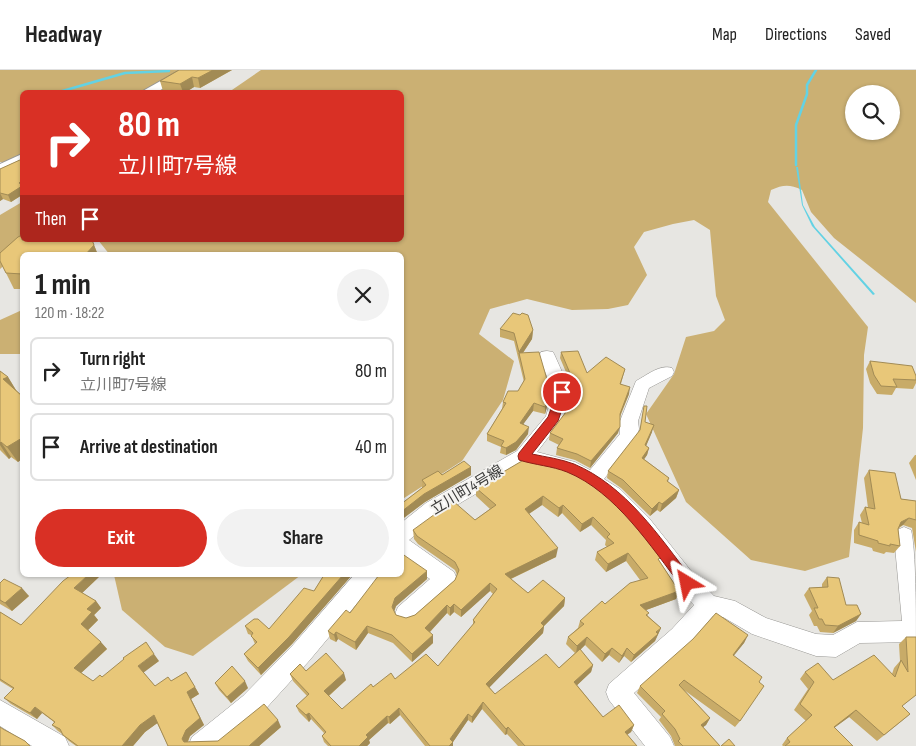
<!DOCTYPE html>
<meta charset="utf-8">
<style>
:root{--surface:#fff;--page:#f2f2f2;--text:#222;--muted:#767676;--line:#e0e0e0;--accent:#d93025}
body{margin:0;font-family:"Sofia Sans Condensed","Noto Sans JP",sans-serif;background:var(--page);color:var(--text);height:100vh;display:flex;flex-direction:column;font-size:19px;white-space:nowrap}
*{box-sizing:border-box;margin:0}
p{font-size:16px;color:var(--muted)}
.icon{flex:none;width:28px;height:28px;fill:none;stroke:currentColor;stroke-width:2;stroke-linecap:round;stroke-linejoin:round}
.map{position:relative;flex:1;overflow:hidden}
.details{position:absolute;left:20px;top:182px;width:384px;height:325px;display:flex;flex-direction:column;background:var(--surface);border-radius:8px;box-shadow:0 1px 4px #0004}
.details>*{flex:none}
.hud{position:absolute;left:20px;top:20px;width:384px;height:152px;border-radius:8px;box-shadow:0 1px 4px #0004;background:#d93025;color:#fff;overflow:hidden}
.fabs{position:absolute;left:845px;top:15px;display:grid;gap:10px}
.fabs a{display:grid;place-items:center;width:55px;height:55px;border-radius:50%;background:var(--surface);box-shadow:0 1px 4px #0004;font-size:25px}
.pin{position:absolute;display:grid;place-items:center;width:42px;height:42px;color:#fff;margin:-21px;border:2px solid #fff;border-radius:50%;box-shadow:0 1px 5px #0007}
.me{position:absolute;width:55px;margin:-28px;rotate:325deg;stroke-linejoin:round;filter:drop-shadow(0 0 4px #0008)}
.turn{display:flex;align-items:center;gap:18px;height:105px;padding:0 15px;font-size:22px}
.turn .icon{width:65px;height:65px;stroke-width:2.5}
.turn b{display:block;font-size:35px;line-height:42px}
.then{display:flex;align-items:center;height:48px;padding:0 15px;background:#0003;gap:10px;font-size:19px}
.round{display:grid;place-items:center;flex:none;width:52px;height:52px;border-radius:26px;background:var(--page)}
.head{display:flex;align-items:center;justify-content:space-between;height:85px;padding:0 15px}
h1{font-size:30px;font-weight:700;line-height:38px}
.button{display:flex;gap:10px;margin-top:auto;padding:10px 15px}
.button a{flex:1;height:58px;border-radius:30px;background:var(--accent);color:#fff;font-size:20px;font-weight:700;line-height:58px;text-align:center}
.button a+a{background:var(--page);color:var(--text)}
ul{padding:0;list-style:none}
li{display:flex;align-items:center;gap:15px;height:68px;margin:0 10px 8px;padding:0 5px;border:2px solid var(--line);border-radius:8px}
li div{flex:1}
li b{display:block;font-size:19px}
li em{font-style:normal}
header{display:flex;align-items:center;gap:30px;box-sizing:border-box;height:70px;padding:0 25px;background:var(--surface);border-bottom:1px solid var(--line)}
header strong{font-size:24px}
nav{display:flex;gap:28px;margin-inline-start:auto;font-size:18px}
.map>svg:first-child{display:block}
.green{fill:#cbb073;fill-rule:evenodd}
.water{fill:#63d2e4}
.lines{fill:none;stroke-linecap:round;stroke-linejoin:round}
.stream{stroke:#63d2e4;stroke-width:2.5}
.minor-casing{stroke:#989794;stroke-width:1}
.major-casing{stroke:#989794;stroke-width:2}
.minor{fill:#fff;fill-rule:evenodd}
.major{fill:#fff;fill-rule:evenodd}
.wall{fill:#c8ab68;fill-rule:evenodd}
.shaded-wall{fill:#a28b55}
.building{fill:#e8c779;stroke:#a28b55}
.route{fill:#d93025;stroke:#8d1f18}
.labels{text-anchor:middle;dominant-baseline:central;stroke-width:4;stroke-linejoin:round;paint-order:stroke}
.street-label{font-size:15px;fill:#3a3a39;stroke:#f4f3f0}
</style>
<header>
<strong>Headway</strong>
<nav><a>Map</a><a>Directions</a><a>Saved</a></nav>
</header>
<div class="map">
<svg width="916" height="676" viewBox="0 0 916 676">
<rect width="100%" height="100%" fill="#e7e6e2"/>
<!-- green -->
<g class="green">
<polygon points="0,0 184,0 143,22 22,22 22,84 6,92 0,92"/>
<path d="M261,0h655v233l-82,-65 -23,-26 -9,-22c-13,-6 -19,-5 -31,0l-3,12 100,125 -4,28 -1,73 -14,129 -44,14 -54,-11 -65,-58 -40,-88 28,-40 12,-37 28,-6 11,-11 -9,-24 -6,-66 -16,-10 -21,4 -29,8 -10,15 13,28 -19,30 -20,4 -36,1 -45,-11 -37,10 -11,25 35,27 -11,39 -41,61 -61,39v-245h-291l-12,-15h303v-148h-172zM854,24h37v37h-37z"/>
<polygon points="22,132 22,170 20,181 0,199 0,145"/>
<polygon points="22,240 22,284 0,284 0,250"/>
<polygon points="114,505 301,505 193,586 165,577 122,540"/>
</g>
<!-- water -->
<polygon class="water" points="796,97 798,97 803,135 815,157 875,224 873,225 812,156 802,135"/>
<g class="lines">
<!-- stream -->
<g class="stream">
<polyline points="59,22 125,3 169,1"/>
<polyline points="796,95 796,55 807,24 807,15 816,0"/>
</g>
<!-- minor casing -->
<g class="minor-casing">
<g id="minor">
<path d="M547,281l6,1 2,4 16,36 -8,26 -26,34 38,10 15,8 30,-36v-13l16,-40c11,-6 24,-17 36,-13l2,4 -2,4 -23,12 -11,33 1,8 -2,7 -33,43 16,10 29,29 46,58 19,20 21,5 31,17 50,16 17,1 24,-13 45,-1 -8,-85 3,-6 7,-3 7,3c5,19 5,87 5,112l-56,1 -24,14 -20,-1 -64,-22 -29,-17 -10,-1 -25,29 -54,48 36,44 4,9h-29l-36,-46 -3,-8 3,-8 63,-55 22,-24 -15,-15 -44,-60 -29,-29 -43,-28 -37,-9 -86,51 -31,25 45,32 3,7 -3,7 -40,35 -8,3 -8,-3 -3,-7 3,-7 32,-28 -29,-21v-35l25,-20 91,-52 29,-35 7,-24 -14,-36 2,-4z"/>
<polygon points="354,505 378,505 375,512 309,591 261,644 221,676 188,676 192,667 243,626 293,575"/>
<polygon points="0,630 65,667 69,676 32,676 0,656"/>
</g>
</g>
<!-- major casing -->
<g class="major-casing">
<g id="major">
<polygon points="180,0 195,0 157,22 141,22"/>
<polygon points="22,84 22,95 0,105 0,94"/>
</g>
</g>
<!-- minor -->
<use href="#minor" class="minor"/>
<!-- major -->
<use href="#major" class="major"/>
</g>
<!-- wall -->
<g class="wall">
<polygon points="179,0 232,0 200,18 194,17 186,22 174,22 163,21 160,11"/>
<polygon points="22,89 22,125 11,132 3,129 0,131 0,99"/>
<polygon points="22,165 22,170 92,170 98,185 22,185 22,219 14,219 0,191 0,183 18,167"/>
<polygon points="500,259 533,260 532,269 523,283 551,322 545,344 533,341 523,354 528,364 516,380 506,385 500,383 501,377 487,371 487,364 502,339 503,332 518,321 524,312 514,271 500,267"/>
<polygon points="561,282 587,303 625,299 621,314 629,324 620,347 618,363 590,398 575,390 556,385 557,378 559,375 549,370 550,363 566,342 574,321 560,288"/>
<polygon points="870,291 916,306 916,313 913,319 896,318 892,325 877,324 870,313 866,299"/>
<polygon points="0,301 8,307 16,320 22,326 22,389 18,392 11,387 9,389 0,380"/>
<polygon points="644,336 645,352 652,362 646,376 649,378 647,385 644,389 669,408 668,412 679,420 676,428 660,442 657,440 650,446 621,418 607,408 608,401 640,361"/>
<polygon points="915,385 916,385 916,410 909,393"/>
<path d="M527,388l117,79 35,54 -3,8 -30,11 2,6 13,12 -6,13 -24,21 -7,-6 -5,7 -10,-8 -7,7 -17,-17 -5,5 13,15 -2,7 -14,13 26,32 31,8 -3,7 -4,3 10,11h-119l-11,-12 -2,1 -23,-26 -10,14 -4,-3 -15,22v4h-28l-25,-31 -10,9 -2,-1 -19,17 1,3 -3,3h-39l-4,-4 -2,-6 2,-3 -13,-14 -2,3 -10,-10 -3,-6 11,-10 -14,-15 -3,-7 16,-3 40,9 -17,16 13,13 31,-22 22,-8 43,-13 35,-41v-5l20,-26 -3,-3 -29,26 -7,-5 -4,4 -3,-3 -17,19 3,11 -21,19 -19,-19 -25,-10 -12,17 -18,-11 -2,3 -6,-3 -2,-8 22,-18 77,-42v8l-31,27 -2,5 2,4 10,3 9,-3 40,-35 2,-5 -2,-5 -37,-26 -4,-5 -1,-9 62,-10 15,-11 -14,-13v-8zM542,435l16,12 4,-4 18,19 11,-7 15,15 -1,5 2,2 -10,5 -2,8 11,12 20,-11 14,19 -60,41 -2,7 -10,9 -2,7 9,9 -16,15 -64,26 -6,-7 54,-54 1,-7 20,-20 1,-8 -37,-5 -17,-14 45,-22 -27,-43z"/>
<polygon points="471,397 471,405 425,432 401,450 401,434 422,418 422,410"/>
<polygon points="869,400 901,429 916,431 916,489 916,482 912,458 903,455 898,459 900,476 894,483 886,482 884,484 873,481 872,478 854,473 854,460 859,452 862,453 860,445 865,437 868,438 864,408"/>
<polygon points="101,505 82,523 96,531 101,538 94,545 98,550 88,560 107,579 81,603 93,611 102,607 159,591 143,602 155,616 171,611 186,602 199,624 191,629 204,655 190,666 188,672 218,671 281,657 259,676 168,676 157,653 145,662 133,676 76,676 69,671 61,663 58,661 52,655 54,652 42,643 37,649 11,634 4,628 13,619 0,611 0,542 21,555"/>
<polygon points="324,505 352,505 292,574 261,605 248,591 244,584 255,574 251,565 248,564 245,556 269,559 314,521"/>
<polygon points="827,507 846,535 861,544 856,551 833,563 820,562 817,556 814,556 809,545 812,541 804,525 809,518 822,517 822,514"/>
<polygon points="0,513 29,526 12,541 0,534"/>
<polygon points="748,565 744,573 733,586 759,612 740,651 735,657 684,620 710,648 706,655 703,657 720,676 675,676 671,666 659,650 661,647 637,623 640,616"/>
<polygon points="906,567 916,625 902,636 910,644 903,650 877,671 849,647 834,658 853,676 783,676 782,675 787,668 806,651 794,640 808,619 800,609 805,602 833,610 892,604 894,598 900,591 899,574"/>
<polygon points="215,613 248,618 231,633 219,620"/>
</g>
<!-- shaded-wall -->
<g class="shaded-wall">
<polygon points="213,0 232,0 200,18 198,8"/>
<polygon points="192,7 194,17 186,22 183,22 180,14"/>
<polygon points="22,111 22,125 11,132 8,125 19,113"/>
<polygon points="0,123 3,129 0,131"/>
<polygon points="94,175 98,185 85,185"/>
<polygon points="533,260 532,269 520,287 519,283 518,290 519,282"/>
<polygon points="8,307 17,322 3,309"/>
<polygon points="552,315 551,322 545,344 545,337"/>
<polygon points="630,317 629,324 618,350 620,344"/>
<polygon points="534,333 533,341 519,360 520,353"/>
<polygon points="654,355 652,362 643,383 645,375"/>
<polygon points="529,357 528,364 516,380 506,385 506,378"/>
<polygon points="620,357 618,363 590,398 591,391"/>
<polygon points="22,368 22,389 18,392 7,377"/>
<polygon points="1,372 11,387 9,389 0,375 0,373"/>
<polygon points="649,378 647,385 640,395 642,388"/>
<polygon points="471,397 471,405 425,432 401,450 401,442 424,424"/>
<polygon points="679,420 676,428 660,442 662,434"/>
<polygon points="543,426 542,435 524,447 525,439"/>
<polygon points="659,432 657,440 650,446 652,439"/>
<polygon points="563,435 562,443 558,447 559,438"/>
<polygon points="593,447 591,455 580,462 582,454"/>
<polygon points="909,448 903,455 895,459 901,452"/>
<polygon points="558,478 556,487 504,512 505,504"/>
<polygon points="628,483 626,491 606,502 608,494"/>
<polygon points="427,501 427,509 396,536 393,545 392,537 395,528"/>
<polygon points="88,505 101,505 79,526 74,518"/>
<polygon points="343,505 352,505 292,574 261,605 258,598"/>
<polygon points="490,513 490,521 461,547 461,540"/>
<polygon points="22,518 29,526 12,541 5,533"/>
<polygon points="679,521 676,529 638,543 640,535"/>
<polygon points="565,528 564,536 544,556 543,563 486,621 486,614 541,553"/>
<polygon points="96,531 101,538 94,545 98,550 87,561 81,554 87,539"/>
<polygon points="454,534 454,542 450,546 450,538"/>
<polygon points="447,535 447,543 426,566 425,558"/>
<polygon points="861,544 856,551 833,563 838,556"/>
<polygon points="367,556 368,563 356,580 355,572"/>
<polygon points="661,558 655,571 631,592 634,585"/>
<polygon points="336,562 338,569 336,572 334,565"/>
<polygon points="433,565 433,573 412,592 412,584"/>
<polygon points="748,565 744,573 728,593 733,585"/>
<polygon points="587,567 585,575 576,584 577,576"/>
<polygon points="101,572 107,579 80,604 74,598"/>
<polygon points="612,578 609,585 602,592 605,584"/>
<polygon points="627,578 624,586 619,593 622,586"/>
<polygon points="154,584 159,591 143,603 138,596"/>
<polygon points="593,595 591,602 573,619 574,612"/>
<polygon points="344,603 346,610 326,628 324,621"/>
<polygon points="245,611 248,618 231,633 227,627"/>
<polygon points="195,617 199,624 191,629 204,655 190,666 186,675 182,669 187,622"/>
<polygon points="483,632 482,639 472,653 472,647"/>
<polygon points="35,637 42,643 37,649 30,643"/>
<polygon points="399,638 400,645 390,654 389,647"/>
<polygon points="856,640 849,647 827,663 834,657"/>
<polygon points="309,643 311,649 309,652 306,645"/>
<polygon points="468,644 468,650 453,672 453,676 449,676 450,669"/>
<polygon points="154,645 159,652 145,662 133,676 122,676 140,655"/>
<polygon points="387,646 388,653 369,670 370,673 367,676 359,676 366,665"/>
<polygon points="710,648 706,655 697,662 701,655"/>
<polygon points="278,650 281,657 259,676 249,676"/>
<polygon points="634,655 631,662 622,668 625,662"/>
<polygon points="508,657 507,664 505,665 506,659"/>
</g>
<!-- building -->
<g class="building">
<polygon points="179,0 213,0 198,8 192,7 180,14 160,11"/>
<polygon points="22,89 22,111 19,113 22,114 22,116 8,125 0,123 0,99"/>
<polygon points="22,165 22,170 92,170 94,175 85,185 22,185 22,204 6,203 0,191 0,183 18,167"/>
<polygon points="513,243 520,245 522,243 528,245 533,260 519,282 514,263 500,259"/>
<polygon points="578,281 587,303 606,287 625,299 620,314 630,317 620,344 620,357 591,391 577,384 557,378 563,369 550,363 566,342 572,321 578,322 561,282"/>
<polygon points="539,282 548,313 552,315 545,337 534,333 520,353 529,357 516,372 506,378 501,376 504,371 487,364 506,333 503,332 508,321 518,321 525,309 519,283"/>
<polygon points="870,291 912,296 916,306 916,310 893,309 897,317 881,316 874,305"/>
<polygon points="0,301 8,307 3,309 22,326 22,368 7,377 1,372 0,373"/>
<polygon points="644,336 647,336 645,352 654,355 645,375 649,378 642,388 669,408 667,411 679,420 662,434 659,432 652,439 623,410 608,401 640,360"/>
<polygon points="527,388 564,396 607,424 636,453 645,465 644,466 661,488 658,489 679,521 640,535 649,543 646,545 661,558 656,562 658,564 634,585 627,578 622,586 612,578 605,584 587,567 577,576 568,567 584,554 580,551 602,531 605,534 630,513 648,508 628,483 608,494 597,482 614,473 607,467 610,464 593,447 582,454 563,435 559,438 543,426 525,439 558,478 505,504 528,523 543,510 565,528 541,553 544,556 486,614 495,624 546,584 559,598 580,579 593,595 574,612 603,647 619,635 634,655 625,662 637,676 525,676 508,657 506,659 483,632 472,647 468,644 450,669 453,672 449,676 430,676 399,638 389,647 387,646 366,665 368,667 359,676 331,676 322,666 326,662 309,643 306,645 296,636 309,624 290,604 300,594 306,601 326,583 344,603 324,621 342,639 371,614 373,617 391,603 395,609 426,584 438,596 475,552 473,550 497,519 490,513 461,540 454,534 450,538 447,535 425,558 433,565 412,584 392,565 367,556 355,572 336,562 334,565 328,561 346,540 350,543 379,505 401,505 401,483 427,501 395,528 392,537 396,545 406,548 415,545 455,510 459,500 455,492 417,466 413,460 453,431 475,450 496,435 476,418"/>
<polygon points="464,391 471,397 424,424 401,442 401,434 426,415 422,410 438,401 442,405"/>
<polygon points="869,400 895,403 901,429 916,431 916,450 909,448 901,452 898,459 900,476 890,474 890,476 878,473 878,471 859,465 859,452 869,455 865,437 875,439"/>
<polygon points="71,505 88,505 74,518 96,531 87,539 92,542 81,554 101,572 74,598 93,611 100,605 102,607 124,589 123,588 146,572 154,584 138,596 155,616 168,607 171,611 186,602 195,617 187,622 200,648 186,660 182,669 184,672 218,671 264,634 278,650 249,676 168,676 154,645 140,655 122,676 78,676 63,665 60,659 52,655 55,652 35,637 30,643 4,628 14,618 0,609 0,542 21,555 63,511"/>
<polygon points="324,505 343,505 289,567 258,598 244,584 257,572 251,566 253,563 245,556 254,549 258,549 269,559 304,518 314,521"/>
<polygon points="827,507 839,508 846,535 857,535 861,544 838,556 825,555 822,549 819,549 814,538 818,538 809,518 828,517"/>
<polygon points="4,509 22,518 5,533 0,530 0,513"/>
<polygon points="716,543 748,565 733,585 762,607 759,612 764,616 740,651 684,610 679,615 710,648 701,655 720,676 683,676 678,671 680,669 675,659 662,644 665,641 640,616 693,569"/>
<polygon points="906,567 916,567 916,625 902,636 910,644 884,665 856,640 834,657 853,676 785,676 790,672 787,668 812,645 800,634 814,612 805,602 818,593 833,610 874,585 895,607 901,590 908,602"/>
<polygon points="232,596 245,611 227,627 215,613"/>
<polygon points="0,657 3,659 25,671 30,676 0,676"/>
<polygon points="729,669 735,676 721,676"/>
</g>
<!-- route -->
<path class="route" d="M562,318l6,4 -10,29 -26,33c14,3 29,5 42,10 52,22 85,72 118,115l2,4 -2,4 -5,2 -5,-2c-31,-40 -66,-95 -115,-115 -15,-6 -32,-7 -48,-12l-1,-4 1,-3 29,-36 9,-25z"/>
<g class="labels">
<!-- street labels -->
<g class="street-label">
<text transform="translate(467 420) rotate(-31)">立川町4号線</text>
</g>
</g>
</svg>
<div class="fabs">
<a><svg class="icon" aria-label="search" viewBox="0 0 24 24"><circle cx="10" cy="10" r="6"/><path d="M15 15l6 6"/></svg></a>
</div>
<div class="pin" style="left:562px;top:322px;background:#d93025"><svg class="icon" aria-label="arrive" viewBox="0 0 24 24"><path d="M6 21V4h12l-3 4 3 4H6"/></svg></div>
<svg class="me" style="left:687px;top:513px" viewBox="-20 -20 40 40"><path d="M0-17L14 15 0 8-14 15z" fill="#d93025" stroke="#fff" stroke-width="4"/></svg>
<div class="hud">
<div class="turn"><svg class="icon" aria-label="right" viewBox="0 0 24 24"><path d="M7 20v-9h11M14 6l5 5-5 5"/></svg><div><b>80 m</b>立川町7号線</div></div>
<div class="then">Then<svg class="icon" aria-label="arrive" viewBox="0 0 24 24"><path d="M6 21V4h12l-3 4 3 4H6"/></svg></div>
</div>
<section class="details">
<div class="head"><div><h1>1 min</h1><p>120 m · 18:22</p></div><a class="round"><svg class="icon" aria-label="close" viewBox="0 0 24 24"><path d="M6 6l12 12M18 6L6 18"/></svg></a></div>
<ul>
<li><svg class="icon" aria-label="right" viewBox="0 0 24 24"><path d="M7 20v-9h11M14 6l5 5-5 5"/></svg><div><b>Turn right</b><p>立川町7号線</p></div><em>80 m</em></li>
<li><svg class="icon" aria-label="arrive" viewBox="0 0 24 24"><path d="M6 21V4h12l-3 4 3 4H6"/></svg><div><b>Arrive at destination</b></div><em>40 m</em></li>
</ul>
<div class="button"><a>Exit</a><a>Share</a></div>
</section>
</div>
